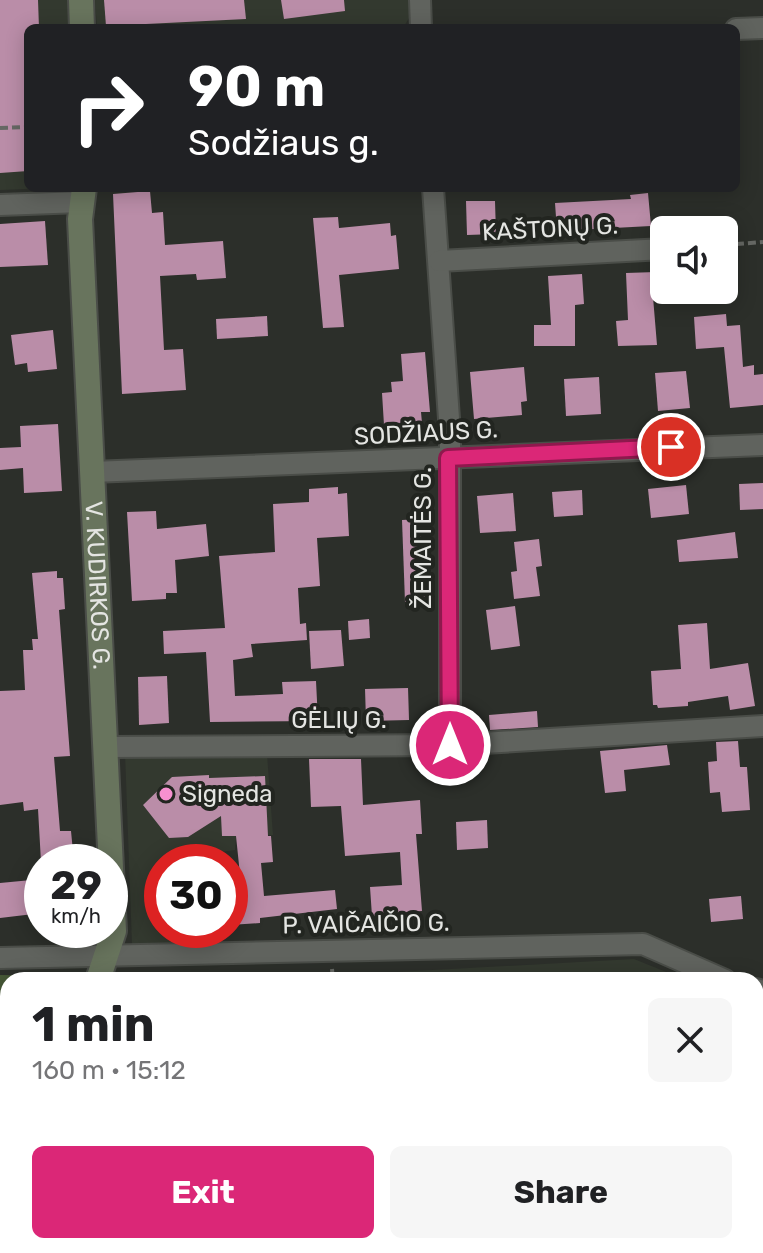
<!DOCTYPE html>
<meta charset="utf-8">
<style>
:root{--surface:#fff;--page:#f6f6f6;--text:#202124;--muted:#757577;--accent:#db2777}
body{margin:0;font-family:Rubik,sans-serif;background:var(--page);color:var(--text);height:100vh;display:flex;flex-direction:column;font-size:30px;white-space:nowrap}
*{box-sizing:border-box;margin:0}
p{font-size:26px;color:var(--muted)}
.icon{flex:none;width:44px;height:44px;fill:none;stroke:currentColor;stroke-width:2;stroke-linecap:round;stroke-linejoin:round}
.map{position:relative;flex:1;overflow:hidden}
.side{position:absolute;left:0px;top:972px;width:764px;height:282px;display:flex;flex-direction:column;background:var(--surface);border-radius:24px 24px 0 0;box-shadow:0 4px 20px #0003}
.side>*{flex:none}
.guide{position:absolute;left:24px;top:24px;width:716px;height:168px;border-radius:12px;box-shadow:0 4px 20px #0003;background:#202124;color:#fff;overflow:hidden}
.controls{position:absolute;left:650px;top:216px;display:grid;gap:16px}
.controls a{display:grid;place-items:center;width:88px;height:88px;border-radius:12px;background:var(--surface);box-shadow:0 4px 20px #0003;font-size:40px}
.speed{position:absolute;left:24px;top:844px;display:flex;gap:16px;font-size:40px;font-weight:700;text-align:center}
.speed>*{display:grid;place-content:center;width:104px;height:104px;border-radius:50%;background:var(--surface);box-shadow:0 4px 20px #0003;line-height:1}
.speed small{font-size:20px;font-weight:400}
.speed .limit{border:12px solid #d22;background:#fff;color:#111}
.pin{position:absolute;display:grid;place-items:center;width:68px;height:68px;color:#fff;margin:-34px;border:4px solid #fff;border-radius:50%;box-shadow:0 2px 8px #0007}
.me{position:absolute;width:88px;margin:-44px;rotate:0deg;stroke-linejoin:round;filter:drop-shadow(0 0 6px #0008)}
.turn{display:flex;align-items:center;gap:28px;height:168px;padding:0 32px;font-size:36px}
.turn .icon{width:104px;height:104px;stroke-width:2.5}
.turn b{display:block;font-size:56px;line-height:68px}
.round{display:grid;place-items:center;flex:none;width:84px;height:84px;border-radius:12px;background:var(--page)}
.summary{display:flex;align-items:center;justify-content:space-between;height:136px;padding:0 32px}
h1{font-size:48px;font-weight:700;line-height:60px}
.button{display:flex;gap:16px;margin-top:auto;padding:16px 32px}
.button a{flex:1;height:92px;border-radius:12px;background:var(--accent);color:#fff;font-size:32px;font-weight:700;line-height:92px;text-align:center}
.button a+a{background:var(--page);color:var(--text)}
.map>svg:first-child{display:block}
.built{fill:#33392f}
.green{fill:#465836}
.building{fill:#ba8da8}
.lines{fill:none;stroke-linecap:round;stroke-linejoin:round}
.minor-casing{stroke:#4a4d48;stroke-width:24}
.secondary-casing{stroke:#4a4d48;stroke-width:28}
.path{stroke:#666864;stroke-width:4;stroke-dasharray:8 4;stroke-linecap:butt}
.minor{stroke:#60635e;stroke-width:20}
.secondary{stroke:#68745d;stroke-width:24}
.route-casing{stroke:#8e194d;stroke-width:20}
.route{stroke:#db2777;stroke-width:14}
.poi-dot{fill:#f690d0;stroke:#222520;stroke-width:3}
.labels{text-anchor:middle;dominant-baseline:central;stroke-width:8;stroke-linejoin:round;paint-order:stroke}
.street-label{font-size:24px;fill:#e4e5e2;stroke:#222520}
.poi-label{font-size:24px;fill:#e4e5e2;stroke:#222520;text-anchor:start}
</style>
<div class="map">
<svg width="763" height="1253" viewBox="0 0 763 1253">
<rect width="100%" height="100%" fill="#2c2f2a"/>
<!-- built -->
<g class="built">
<polygon points="0,0 71,0 72,28 28,28 28,188 50,188 0,190"/>
<polygon points="95,0 415,0 415,8 403,28 97,28"/>
<polygon points="125,752 267,754 273,835 236,837 235,850 191,856 191,862 162,862 162,930 196,930 197,943 132,945"/>
<polygon points="634,959 686,980 286,980 286,978"/>
<polygon points="320,1246 732,1246 732,1253 330,1253"/>
</g>
<!-- green -->
<polygon class="green" points="0,975 65,976 69,980 8,980 8,1054 0,1041"/>
<!-- building -->
<g class="building">
<polygon points="0,0 38,0 39,28 28,28 28,171 0,173"/>
<polygon points="104,0 244,0 246,19 106,26"/>
<polygon points="281,0 344,0 345,11 284,19"/>
<polygon points="150,191 152,213 163,212 165,245 223,241 226,278 197,280 196,274 160,276 164,350 183,349 186,390 122,394 113,194"/>
<polygon points="648,193 651,226 557,231 555,203 631,199 630,195"/>
<polygon points="466,201 495,201 496,234 467,235"/>
<polygon points="338,217 339,228 390,223 391,236 396,235 399,269 339,275 344,327 323,328 313,218"/>
<polygon points="45,221 48,265 0,267 0,224"/>
<polygon points="656,272 657,296 653,297 657,345 618,346 616,321 628,320 626,273"/>
<polygon points="582,274 584,304 575,305 575,346 534,346 534,325 551,325 548,276"/>
<polygon points="726,314 727,326 740,325 743,367 754,365 754,375 763,374 763,405 730,408 724,347 696,349 694,317"/>
<polygon points="267,316 268,336 217,339 216,319"/>
<polygon points="53,330 57,369 28,372 27,363 15,365 11,335"/>
<polygon points="425,352 430,412 421,412 422,423 384,425 382,393 392,392 391,382 403,381 401,354"/>
<polygon points="524,367 527,401 521,402 522,415 474,419 470,372"/>
<polygon points="686,371 690,408 658,411 655,373"/>
<polygon points="599,377 601,414 566,416 564,379"/>
<polygon points="58,424 62,491 24,493 23,468 0,470 0,448 21,447 20,426"/>
<polygon points="763,483 763,509 740,510 739,484"/>
<polygon points="686,485 689,514 651,518 648,489"/>
<polygon points="338,487 338,494 347,493 349,536 317,538 320,586 298,588 300,624 306,623 307,640 251,644 253,657 233,660 235,696 283,694 282,682 316,681 318,721 210,722 206,652 164,654 163,631 225,628 219,556 275,552 273,504 309,502 309,489"/>
<polygon points="582,490 583,515 554,517 552,492"/>
<polygon points="513,493 516,531 480,533 477,496"/>
<polygon points="156,511 157,529 206,524 209,556 175,560 177,593 166,593 166,599 132,601 127,512"/>
<polygon points="420,519 425,602 405,602 402,520"/>
<polygon points="735,532 738,558 679,562 677,540"/>
<polygon points="539,539 542,566 536,567 540,596 514,599 511,572 517,571 514,542"/>
<polygon points="57,571 57,578 63,578 65,609 59,610 70,756 54,757 60,831 71,831 74,862 41,862 38,809 24,811 23,802 0,805 0,691 25,690 23,650 33,650 32,639 38,639 32,573"/>
<polygon points="515,606 520,646 491,650 486,610"/>
<polygon points="369,619 370,638 349,640 348,621"/>
<polygon points="707,623 710,669 748,663 755,706 730,710 728,696 688,702 688,706 658,708 657,705 653,705 651,671 681,669 678,625"/>
<polygon points="341,630 344,666 311,669 309,631"/>
<polygon points="167,676 169,723 139,725 138,677"/>
<polygon points="408,688 409,720 366,721 365,689"/>
<polygon points="537,711 538,727 490,730 489,715"/>
<polygon points="738,741 740,767 747,767 750,810 722,812 720,792 710,793 708,762 717,761 716,742"/>
<polygon points="667,745 670,765 624,770 626,791 605,793 600,751"/>
<polygon points="309,759 361,759 363,805 420,800 422,834 416,834 422,911 406,912 407,917 372,916 370,887 402,885 400,852 345,856 341,806 311,807"/>
<polygon points="209,775 209,778 265,776 268,836 271,836 273,862 261,863 264,896 335,890 337,909 260,918 260,923 230,925 230,895 242,894 236,836 222,836 221,816 188,837 169,838 143,805 172,777"/>
<polygon points="487,820 488,848 457,850 456,822"/>
<polygon points="42,879 42,913 0,918 0,883"/>
<polygon points="741,896 743,919 711,922 709,899"/>
</g>
<g class="lines">
<!-- minor casing -->
<g class="minor-casing">
<g id="minor">
<polyline points="420,0 421,28"/>
<polyline points="736,29 763,28"/>
<polyline points="433,188 450,433 450,745"/>
<polyline points="0,205 81,202"/>
<polyline points="439,261 664,249"/>
<polyline points="92,472 763,445"/>
<polyline points="106,747 450,745 763,726"/>
<polyline points="0,958 643,944 725,980"/>
<polyline points="756,989 763,991"/>
<polyline points="0,1053 8,1065"/>
<polyline points="743,1246 743,1253"/>
</g>
</g>
<!-- secondary casing -->
<g class="secondary-casing">
<g id="secondary">
<polyline points="81,0 82,28"/>
<path id="s1" d="M84,188l-4,31 34,712 -16,49"/>
<polyline points="107,1246 110,1253"/>
</g>
</g>
<!-- path -->
<g class="path">
<polyline points="0,128 28,127"/>
<polyline points="724,245 763,242"/>
<polyline points="332,969 333,980"/>
<polyline points="564,1246 564,1253"/>
<polyline points="614,1246 615,1253"/>
</g>
<!-- minor -->
<use href="#minor" class="minor"/>
<!-- secondary -->
<use href="#secondary" class="secondary"/>
</g>
<g class="lines">
<!-- route casing -->
<g class="route-casing">
<polyline id="route" points="450,745 448,458 671,447"/>
</g>
<!-- route -->
<use href="#route" class="route"/>
</g>
<!-- markers -->
<circle class="poi-dot" cx="166" cy="794" r="8"/>
<g class="labels">
<!-- street labels -->
<g class="street-label">
<text transform="translate(550 229) rotate(-3)">KAŠTONŲ G.</text>
<text transform="translate(426 433) rotate(-3)">SODŽIAUS G.</text>
<text transform="translate(423 538) rotate(-90)">ŽEMAITĖS G.</text>
<text stroke="none"><textPath href="#s1" startOffset="398">V. KUDIRKOS G.</textPath></text>
<text x="339" y="720">GĖLIŲ G.</text>
<text transform="translate(366 924) rotate(-1)">P. VAIČAIČIO G.</text>
</g>
<!-- poi labels -->
<g class="poi-label">
<text x="182" y="794">Signeda</text>
</g>
</g>
</svg>
<div class="controls">
<a><svg class="icon" aria-label="sound" viewBox="0 0 24 24"><path d="M4 9h4l5-4v14l-5-4H4zM17 9q2 3 0 6"/></svg></a>
</div>
<div class="speed"><div>29<small>km/h</small></div><div class="limit">30</div></div>
<div class="pin" style="left:671px;top:447px;background:#d93025"><svg class="icon" aria-label="arrive" viewBox="0 0 24 24"><path d="M6 21V4h12l-3 4 3 4H6"/></svg></div>
<svg class="me" style="left:450px;top:745px" viewBox="-20 -20 40 40"><circle r="17" fill="#db2777" stroke="#fff" stroke-width="3"/><path d="M0-11L8 9 0 5-8 9z" fill="#fff"/></svg>
<div class="guide">
<div class="turn"><svg class="icon" aria-label="right" viewBox="0 0 24 24"><path d="M7 20v-9h11M14 6l5 5-5 5"/></svg><div><b>90 m</b>Sodžiaus g.</div></div>
</div>
<section class="side">
<div class="summary"><div><h1>1 min</h1><p>160 m · 15:12</p></div><a class="round"><svg class="icon" aria-label="close" viewBox="0 0 24 24"><path d="M6 6l12 12M18 6L6 18"/></svg></a></div>
<div class="button"><a>Exit</a><a>Share</a></div>
</section>
</div>
